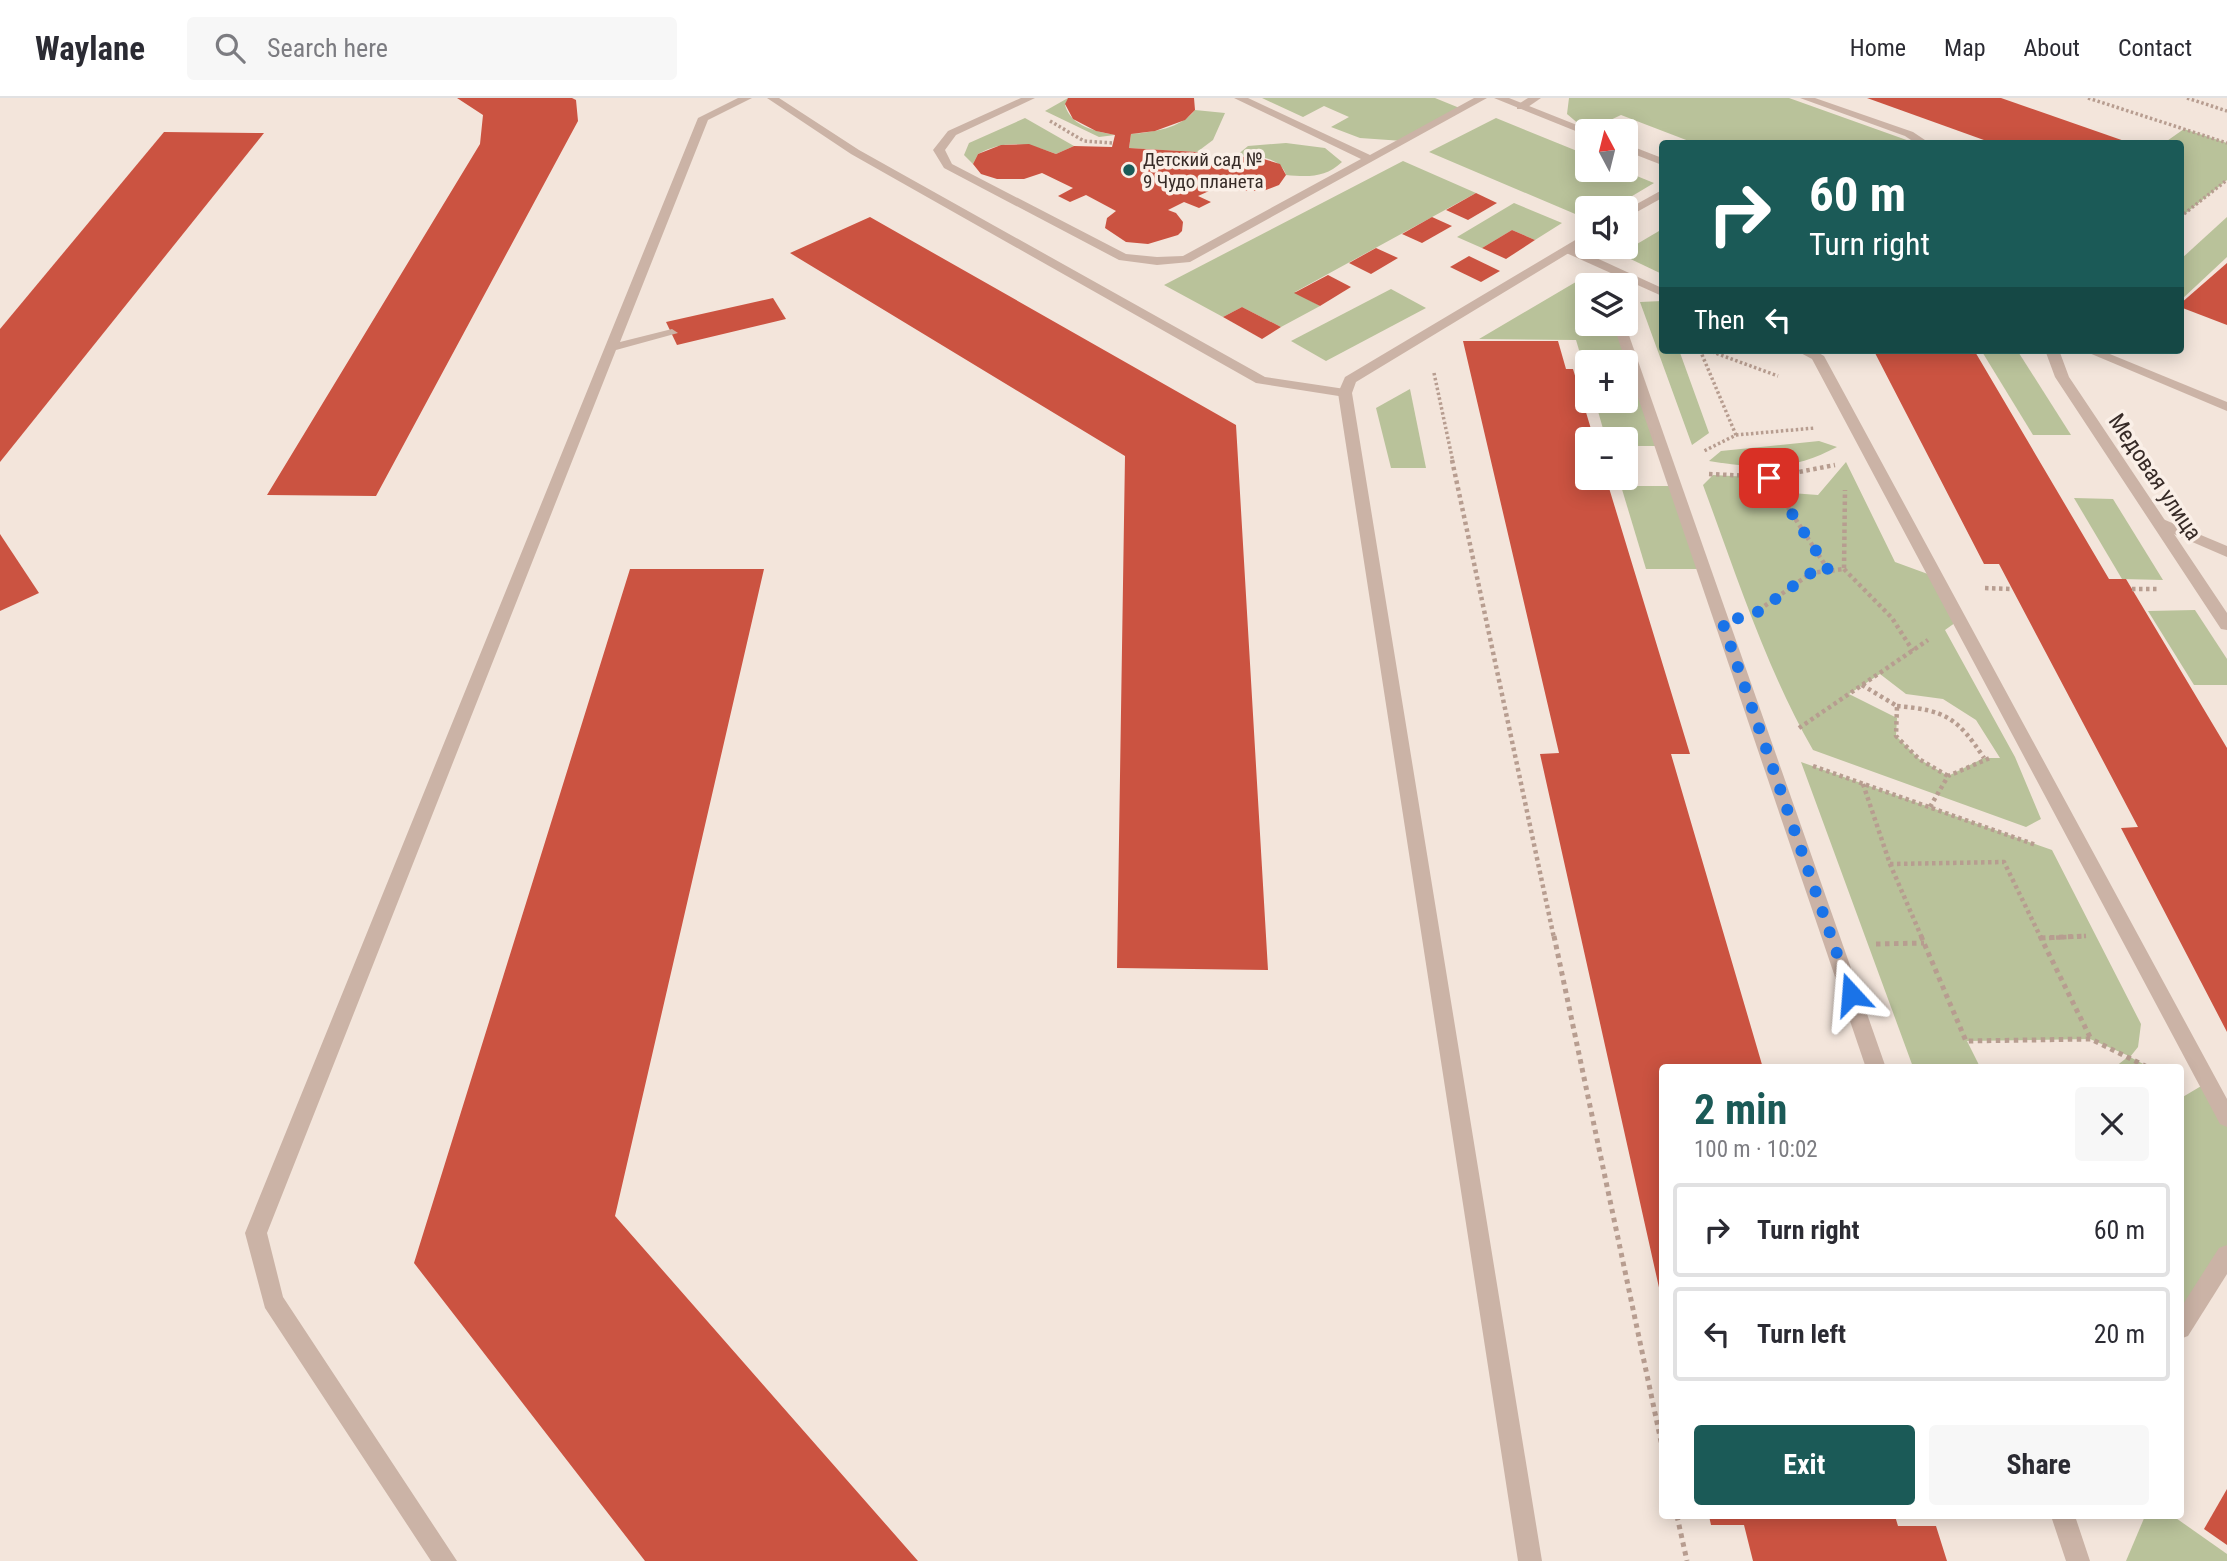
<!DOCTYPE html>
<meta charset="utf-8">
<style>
:root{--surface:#fff;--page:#f7f7f7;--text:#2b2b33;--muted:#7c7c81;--line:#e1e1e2;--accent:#1b5a57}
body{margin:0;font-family:"Roboto Condensed",sans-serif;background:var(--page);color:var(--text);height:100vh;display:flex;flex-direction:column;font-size:26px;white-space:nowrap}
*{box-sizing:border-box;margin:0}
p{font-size:23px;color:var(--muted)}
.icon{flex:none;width:38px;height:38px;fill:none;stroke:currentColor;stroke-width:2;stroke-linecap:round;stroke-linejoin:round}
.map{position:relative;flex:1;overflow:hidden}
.panel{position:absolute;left:1659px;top:966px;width:525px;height:455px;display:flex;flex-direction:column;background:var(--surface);border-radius:7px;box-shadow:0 4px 18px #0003}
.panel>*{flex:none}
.banner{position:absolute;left:1659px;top:42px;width:525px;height:214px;border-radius:7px;box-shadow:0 4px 18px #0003;background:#1b5a57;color:#fff;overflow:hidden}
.needle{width:46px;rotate:353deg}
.buttons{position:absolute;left:1575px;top:21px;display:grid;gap:14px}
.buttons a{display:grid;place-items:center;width:63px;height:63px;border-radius:7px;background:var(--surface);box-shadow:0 4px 18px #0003;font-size:35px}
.pin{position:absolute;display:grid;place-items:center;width:60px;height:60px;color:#fff;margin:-30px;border-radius:14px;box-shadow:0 4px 10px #0006}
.me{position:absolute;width:77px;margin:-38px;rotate:341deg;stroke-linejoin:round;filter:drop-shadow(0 0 5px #0008)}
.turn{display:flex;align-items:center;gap:24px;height:147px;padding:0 35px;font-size:32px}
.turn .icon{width:91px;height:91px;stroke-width:2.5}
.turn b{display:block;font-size:49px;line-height:60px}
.then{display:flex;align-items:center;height:66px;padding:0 35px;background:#0003;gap:14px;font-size:26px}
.round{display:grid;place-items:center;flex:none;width:74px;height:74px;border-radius:7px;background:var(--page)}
.head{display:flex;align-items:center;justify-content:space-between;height:119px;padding:0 35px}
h1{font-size:42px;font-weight:700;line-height:52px;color:var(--accent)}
.button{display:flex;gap:14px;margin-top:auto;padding:14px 35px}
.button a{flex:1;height:80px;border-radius:7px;background:var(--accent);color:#fff;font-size:28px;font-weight:700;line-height:80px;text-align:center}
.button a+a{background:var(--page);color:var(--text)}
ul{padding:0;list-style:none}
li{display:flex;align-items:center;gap:21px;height:94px;margin:0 14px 10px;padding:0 21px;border:4px solid var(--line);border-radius:7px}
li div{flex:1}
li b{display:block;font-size:26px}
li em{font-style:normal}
header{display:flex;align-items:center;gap:42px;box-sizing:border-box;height:98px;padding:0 35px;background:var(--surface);border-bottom:2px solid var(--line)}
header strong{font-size:33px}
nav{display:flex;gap:38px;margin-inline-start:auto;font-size:24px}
.search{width:490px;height:63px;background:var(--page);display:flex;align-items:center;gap:18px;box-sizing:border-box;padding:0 24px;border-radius:7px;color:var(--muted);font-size:26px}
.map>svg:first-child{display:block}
.green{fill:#b9c29a;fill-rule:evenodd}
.building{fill:#cb5341}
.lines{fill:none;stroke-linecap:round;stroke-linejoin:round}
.path-far2{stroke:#b79d90;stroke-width:3.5;stroke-dasharray:2.5 2.5;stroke-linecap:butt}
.path-far1{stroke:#b79d90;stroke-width:4.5;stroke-dasharray:3.5 3.5;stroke-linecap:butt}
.path{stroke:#b79d90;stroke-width:5;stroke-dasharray:4.5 4.5;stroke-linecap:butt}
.service{fill:#cbb3a6;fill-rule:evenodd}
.minor{fill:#cbb3a6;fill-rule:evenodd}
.route{stroke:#1a73e8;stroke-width:12;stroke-dasharray:0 21.6}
.poi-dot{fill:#1b5a57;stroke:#faefe7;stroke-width:2.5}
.labels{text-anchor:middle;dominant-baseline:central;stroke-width:7;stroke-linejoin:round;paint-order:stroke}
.far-poi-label{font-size:19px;fill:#372b27;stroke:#faefe7;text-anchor:start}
.street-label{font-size:23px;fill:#372b27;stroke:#faefe7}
</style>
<header>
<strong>Waylane</strong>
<div class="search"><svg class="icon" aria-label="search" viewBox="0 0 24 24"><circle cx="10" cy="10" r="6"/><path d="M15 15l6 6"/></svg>Search here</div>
<nav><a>Home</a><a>Map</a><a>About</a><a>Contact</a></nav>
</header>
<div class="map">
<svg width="2227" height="1463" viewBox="0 0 2227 1463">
<rect width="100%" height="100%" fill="#f3e5db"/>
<!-- green -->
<g class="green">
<path d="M1068,0l-3,7c6,22 31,26 50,30l-16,2 -54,-26z"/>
<polygon points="1262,0 1435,0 1462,11 1403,43 1360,40 1331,29 1349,19 1324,8 1303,19"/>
<polygon points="1569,0 1789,0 1915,45 1694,45 1621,17 1587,33 1567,16"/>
<path d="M1195,12l30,3 -12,27 -16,12 -68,-4 2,-14c22,-2 49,-5 64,-24z"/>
<path d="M1025,20l49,28 -18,8c-27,-11 -51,-15 -78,0l-5,10 -9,-9 5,-12z"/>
<polygon points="1496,20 1587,57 1587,72 1622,72 1654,85 1612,110 1587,110 1587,121 1429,54"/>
<polygon points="2184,31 2227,45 2227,82 2181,119 2180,46 2164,45"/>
<path d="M1286,45l39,5 17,14c-17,16 -34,15 -56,13 -5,-19 -34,-20 -50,-19l12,-10z"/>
<polygon points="1403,63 1476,95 1295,194 1320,208 1281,229 1242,209 1223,219 1164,187"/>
<polygon points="1514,105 1562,125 1535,142 1512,132 1482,150 1457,139"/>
<polygon points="2227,119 2227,159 2181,202 2181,161"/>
<polygon points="1659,133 1662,134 1662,176 1620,156"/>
<polygon points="1586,178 1594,187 1587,187 1587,226 1619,226 1662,348 1626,348 1626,341 1606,341 1595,303 1626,303 1626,264 1587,264 1587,279 1576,242 1479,241"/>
<polygon points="1391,191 1426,210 1326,263 1291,243"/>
<polygon points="1662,203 1662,252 1679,252 1709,335 1692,347 1640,204"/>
<polygon points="1981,252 2017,252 2071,337 2033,337"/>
<polygon points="1410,291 1426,370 1391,370 1376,310"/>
<path d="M1819,343l18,6c-48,25 -76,22 -128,14l12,-10z"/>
<path d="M1846,364l49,100 41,15 23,43 -14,10 70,127 26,62 -15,8 -213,-77c-47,-82 -77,-176 -110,-265l10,-10 56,3 9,14 40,3zM1880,576l26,20 37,5 33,21 24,38h-16l-36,18 -29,-17 -23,-23 1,-18 -48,-24z"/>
<polygon points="1621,388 1675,388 1704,471 1646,471"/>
<polygon points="2074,400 2113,401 2163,482 2122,481"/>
<polygon points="2195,512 2227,561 2227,587 2194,587 2148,513"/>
<polygon points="1801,664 2052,752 2141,926 2138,949 2130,959 2149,969 2115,969 2129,958 2090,941 1967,943 1980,969 1913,969"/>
<polygon points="2208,984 2227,1020 2227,1157 2181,1231 2181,1000"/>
<polygon points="2145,1418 2173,1418 2227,1456 2227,1463 2126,1463"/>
</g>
<!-- building -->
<g class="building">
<polygon points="457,0 572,0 576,2 578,23 376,398 267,397 480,46 483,17"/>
<polygon points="1068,0 1194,0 1195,12 1185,22 1155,33 1131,36 1129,50 1197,54 1216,63 1236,58 1260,60 1280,66 1286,77 1279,87 1263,93 1230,93 1218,89 1198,98 1211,104 1199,110 1184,104 1168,112 1176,115 1183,124 1182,133 1178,137 1148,146 1126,144 1105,130 1107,120 1116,113 1086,97 1070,104 1058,98 1073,90 1042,75 1024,81 997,81 981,76 973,66 978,56 1001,47 1029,46 1056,56 1074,48 1112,49 1115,37 1096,33 1073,21 1065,6"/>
<polygon points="1867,0 2001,0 2133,46 1995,46"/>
<polygon points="164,34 264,35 0,364 0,231"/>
<polygon points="1476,95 1497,105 1468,122 1446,112"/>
<polygon points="870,119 1236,327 1268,872 1117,870 1125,358 790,155"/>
<polygon points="1432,119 1452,128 1422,145 1402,136"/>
<polygon points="1512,132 1535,142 1506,161 1482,150"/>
<polygon points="1376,150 1398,160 1371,176 1349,165"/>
<polygon points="1469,158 1500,173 1481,184 1450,169"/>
<polygon points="2227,165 2227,227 2180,209 2180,206"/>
<polygon points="1328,177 1351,189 1320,208 1294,195"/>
<polygon points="773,200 786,221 677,247 666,224"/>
<polygon points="1242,209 1281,229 1262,241 1223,219"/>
<polygon points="1463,243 1558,243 1566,271 1573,271 1594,341 1587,341 1587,380 1606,380 1690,656 1671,656 1763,970 1662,970 1662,1203 1540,656 1559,655"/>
<polygon points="1868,252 1974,252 2109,481 2126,481 2227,650 2227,934 2121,730 2138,729 1999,466 1984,466 1875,255"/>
<polygon points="0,436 39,495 0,513"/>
<polygon points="630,471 764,471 615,1118 918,1463 645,1463 414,1165"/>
<polygon points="2227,1391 2227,1447 2204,1431"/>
<polygon points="1709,1418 1895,1418 1898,1428 1936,1428 1947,1463 1753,1463 1744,1427 1711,1427"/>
</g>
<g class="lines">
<!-- path-far2 -->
<g class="path-far2">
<polyline points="2088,0 2227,45"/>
<polyline points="2187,0 2227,13"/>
<polyline points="1050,23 1084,43 1113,45"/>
<polyline points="2180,119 2227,82"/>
<polyline points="1700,252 1736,337 1704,353"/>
<polyline points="1707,252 1778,278"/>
<polyline points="1434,275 1453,364"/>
<polyline points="1736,337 1815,330"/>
</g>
<!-- path-far1 -->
<g class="path-far1">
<polyline points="1452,362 1554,840"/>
<polyline points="1709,376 1773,379 1835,367"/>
<polyline points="1769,380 1829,473"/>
<polyline points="1844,471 1892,520 1913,553"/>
<polyline points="1985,490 2012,491"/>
<polyline points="2132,491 2157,491"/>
<polyline points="1759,512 1811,475 1844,471 1845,392"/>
<polyline points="1862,587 1897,608 1896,638 1919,661 1948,678"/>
<path d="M1897,608c48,4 61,12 87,52"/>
<polyline points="1799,630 1928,542"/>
<polyline points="1813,668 2036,747"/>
<polyline points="1863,686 1890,766 1922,840"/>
<polyline points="1930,709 1948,678 1990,660"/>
<polyline points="1890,766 2004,764 2041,840"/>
<polyline points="2049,840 2086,838"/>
</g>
<!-- path -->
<g class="path">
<polyline points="1554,838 1662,1348"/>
<polyline points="1921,838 1966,943 2091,941 2149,970"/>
<polyline points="2040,838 2091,941"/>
<polyline points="2041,840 2086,838"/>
<polyline points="1876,846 1924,845"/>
<polyline points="1677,1418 1687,1463"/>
</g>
<!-- service -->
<g class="service">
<polygon points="738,0 752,0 708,22 620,244 672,231 678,235 616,252 267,1135 283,1199 457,1463 431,1463 265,1210 245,1135 698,20"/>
<polygon points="767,0 779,0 859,52 1265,279 1345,291 1352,295 1345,299 1256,285 851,56"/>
<polygon points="1021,0 1035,0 956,37 945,52 952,66 1126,156 1157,159 1183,158 1361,61 1234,0 1248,0 1370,57 1474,0 1487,0 1190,164 1157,167 1119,162 944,70 933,52 948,33"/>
<polygon points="1528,0 1541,0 1525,11 1517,11 1517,7"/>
<polygon points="1800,0 1815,0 1913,34 1931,46 1917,46 1905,38"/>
<polygon points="1568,147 1662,190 1662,198 1564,154 1562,151"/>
<polygon points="1613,226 1625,226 1886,970 1866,970"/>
<polygon points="1795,252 1814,252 1824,258 2227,1001 2227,1029 2220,1026 1812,261"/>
<polygon points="2082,252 2100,252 2227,304 2227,313"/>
<polygon points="2158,419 2227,448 2227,459 2153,427 2153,421"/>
<polygon points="2227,1147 2227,1176 2188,1238 2180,1241 2180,1211 2219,1150"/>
<polygon points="2051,1418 2075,1418 2090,1463 2066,1463"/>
</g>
<!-- minor -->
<g class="minor">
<polygon points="1494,0 1509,0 1592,33 1587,33 1587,37 1583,36"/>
<polygon points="1626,46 1662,60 1662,67 1626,53"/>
<polygon points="1662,92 1662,100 1626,120 1626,112"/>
<polygon points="1587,135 1587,144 1356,284 1352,295 1542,1463 1518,1463 1338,295 1345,279"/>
<polygon points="2045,252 2059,252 2069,279 2227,515 2227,532 2221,531 2055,279"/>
</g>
</g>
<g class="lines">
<!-- route -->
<polyline class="route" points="1769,380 1829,473 1811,475 1752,518 1722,523 1851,896"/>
</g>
<!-- markers -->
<circle class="poi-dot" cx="1129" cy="72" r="7"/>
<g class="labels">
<!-- far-poi labels -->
<g class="far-poi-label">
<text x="1143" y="61">Детский сад №<tspan x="1143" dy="22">9 Чудо планета</tspan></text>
</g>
<!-- street labels -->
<g class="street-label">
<text transform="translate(2155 379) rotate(56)">Медовая улица</text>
</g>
</g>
</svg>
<div class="buttons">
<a><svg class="needle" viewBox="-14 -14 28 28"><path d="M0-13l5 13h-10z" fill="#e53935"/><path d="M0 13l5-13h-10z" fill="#7c7c81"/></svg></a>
<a><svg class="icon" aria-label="sound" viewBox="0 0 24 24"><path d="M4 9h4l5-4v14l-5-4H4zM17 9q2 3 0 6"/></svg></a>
<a><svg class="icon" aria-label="layers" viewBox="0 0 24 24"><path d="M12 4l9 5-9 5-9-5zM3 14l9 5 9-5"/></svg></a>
<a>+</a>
<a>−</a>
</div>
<div class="pin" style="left:1769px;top:380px;background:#d93025"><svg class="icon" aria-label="arrive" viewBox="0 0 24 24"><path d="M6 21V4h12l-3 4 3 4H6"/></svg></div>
<svg class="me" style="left:1851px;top:896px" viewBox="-20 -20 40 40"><path d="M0-17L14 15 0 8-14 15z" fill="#1a73e8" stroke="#fff" stroke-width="4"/></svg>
<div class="banner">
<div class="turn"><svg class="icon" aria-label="right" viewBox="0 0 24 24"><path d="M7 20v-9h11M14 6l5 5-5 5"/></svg><div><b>60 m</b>Turn right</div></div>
<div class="then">Then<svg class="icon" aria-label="left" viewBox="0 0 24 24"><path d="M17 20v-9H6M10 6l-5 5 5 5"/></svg></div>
</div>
<section class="panel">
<div class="head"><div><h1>2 min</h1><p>100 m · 10:02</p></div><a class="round"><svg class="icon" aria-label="close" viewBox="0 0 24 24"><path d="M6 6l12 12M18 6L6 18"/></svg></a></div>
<ul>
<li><svg class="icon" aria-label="right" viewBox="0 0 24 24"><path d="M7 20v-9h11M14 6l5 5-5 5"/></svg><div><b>Turn right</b></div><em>60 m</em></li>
<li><svg class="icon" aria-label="left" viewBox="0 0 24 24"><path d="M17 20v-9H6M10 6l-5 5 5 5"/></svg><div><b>Turn left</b></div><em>20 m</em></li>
</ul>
<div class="button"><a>Exit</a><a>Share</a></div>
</section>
</div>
